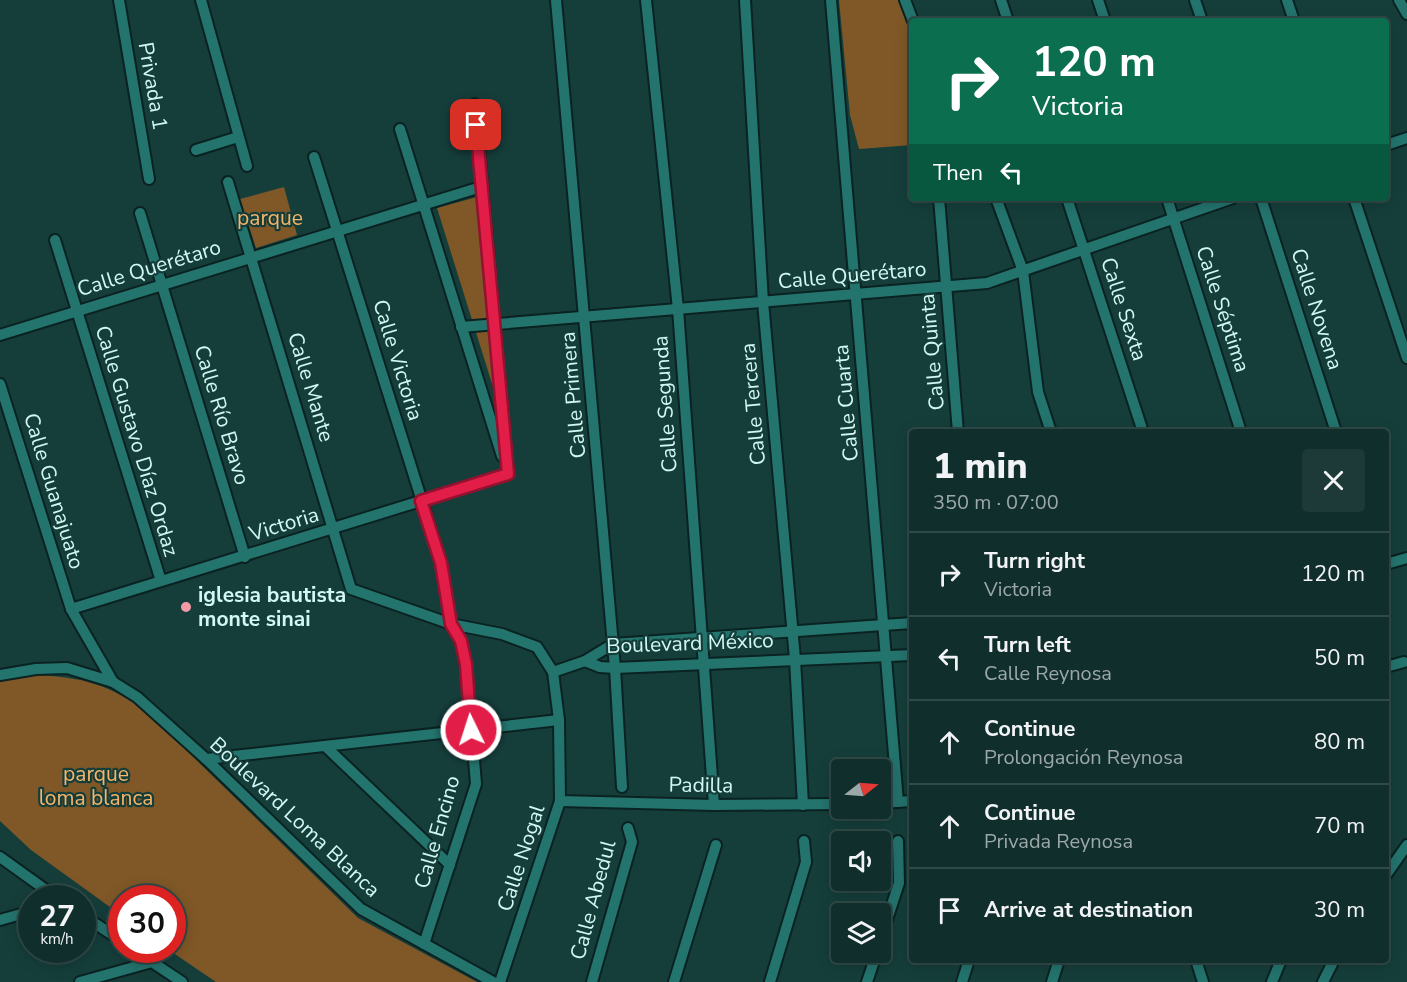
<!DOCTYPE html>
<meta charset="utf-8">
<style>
:root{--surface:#102e2c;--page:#1e3a38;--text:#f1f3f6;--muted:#9ca8a9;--line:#304a48}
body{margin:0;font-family:"Nunito Sans",sans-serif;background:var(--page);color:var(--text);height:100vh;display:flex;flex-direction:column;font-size:22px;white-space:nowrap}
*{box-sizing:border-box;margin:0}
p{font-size:20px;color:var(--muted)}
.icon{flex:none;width:33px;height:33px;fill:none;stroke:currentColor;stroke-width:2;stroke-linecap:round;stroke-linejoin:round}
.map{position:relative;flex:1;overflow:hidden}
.sheet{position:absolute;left:909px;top:429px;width:480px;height:534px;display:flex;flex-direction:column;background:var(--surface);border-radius:6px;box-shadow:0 3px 15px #0003,0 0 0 2px var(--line)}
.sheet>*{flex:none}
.top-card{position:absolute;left:909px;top:18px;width:480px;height:183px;border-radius:6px;box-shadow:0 3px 15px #0003,0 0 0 2px var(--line);background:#0b6e4f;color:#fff;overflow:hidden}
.needle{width:39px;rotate:73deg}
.controls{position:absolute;left:831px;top:759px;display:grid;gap:12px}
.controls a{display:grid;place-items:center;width:60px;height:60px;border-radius:6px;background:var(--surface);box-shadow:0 3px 15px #0003,0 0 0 2px var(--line);font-size:30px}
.speed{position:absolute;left:18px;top:885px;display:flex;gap:12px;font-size:30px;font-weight:700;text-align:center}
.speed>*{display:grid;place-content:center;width:78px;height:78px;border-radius:50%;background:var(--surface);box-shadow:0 3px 15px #0003,0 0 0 2px var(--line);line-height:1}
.speed small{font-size:15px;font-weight:400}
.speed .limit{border:9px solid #d22;background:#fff;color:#111}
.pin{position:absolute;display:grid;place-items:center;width:51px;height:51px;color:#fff;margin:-26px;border-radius:12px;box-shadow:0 3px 9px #0006}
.me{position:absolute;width:66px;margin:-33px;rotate:356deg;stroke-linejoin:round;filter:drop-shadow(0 0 4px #0008)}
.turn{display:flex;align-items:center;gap:21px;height:126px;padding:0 24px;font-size:27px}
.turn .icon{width:78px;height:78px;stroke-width:2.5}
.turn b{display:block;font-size:42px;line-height:51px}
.then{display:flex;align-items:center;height:57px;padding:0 24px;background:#0003;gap:12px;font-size:22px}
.round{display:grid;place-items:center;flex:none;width:63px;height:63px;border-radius:6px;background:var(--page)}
.overview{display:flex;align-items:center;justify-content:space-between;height:102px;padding:0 24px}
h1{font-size:36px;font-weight:800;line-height:45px}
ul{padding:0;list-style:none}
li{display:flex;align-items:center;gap:18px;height:84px;padding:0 24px;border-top:2px solid var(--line)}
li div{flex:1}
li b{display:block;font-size:22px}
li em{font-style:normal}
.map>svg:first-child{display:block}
.green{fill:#805827}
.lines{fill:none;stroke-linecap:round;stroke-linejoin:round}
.minor-casing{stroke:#0a2221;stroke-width:14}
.minor{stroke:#24746e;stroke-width:10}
.route-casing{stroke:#92132f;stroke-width:15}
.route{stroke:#e11d48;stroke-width:10}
.poi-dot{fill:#f39aa9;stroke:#153e3b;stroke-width:2}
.labels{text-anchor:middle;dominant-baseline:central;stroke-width:4.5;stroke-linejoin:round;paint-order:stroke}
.street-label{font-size:21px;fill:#d3f8f4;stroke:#153e3b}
.park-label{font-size:21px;fill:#f5b56a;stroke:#153e3b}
.poi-label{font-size:21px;font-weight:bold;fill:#d3f8f4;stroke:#153e3b;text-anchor:start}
</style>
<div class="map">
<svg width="1407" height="982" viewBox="0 0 1407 982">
<rect width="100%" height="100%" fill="#153e3b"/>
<!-- green -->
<g class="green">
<polygon points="839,0 900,0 912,36 912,145 859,149 850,115"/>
<polygon points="284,187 297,235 256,248 240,199"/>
<polygon points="477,197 500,409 437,208"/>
<path d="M38,675c46,3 64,8 104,32l216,211 119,64h-261l-47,-32h3v-52h-50l-1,17 -90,-65 -31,-29v-140z"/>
</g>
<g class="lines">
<!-- minor casing -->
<g class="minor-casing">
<g id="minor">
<polyline points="119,0 149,179"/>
<polyline points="201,0 247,166"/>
<polyline points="556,0 615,668 622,787"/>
<polyline points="646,0 678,309 714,805"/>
<polyline points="745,0 763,302 795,659 803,805"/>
<polyline points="831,0 898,802"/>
<polyline points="905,0 913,21"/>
<polyline points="1001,0 1008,21"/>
<polyline points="1098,0 1105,21"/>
<polyline points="1195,0 1202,21"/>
<polyline points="1287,0 1294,21"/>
<polyline points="1399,0 1407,14"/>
<polyline points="475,104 508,474"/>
<polyline points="400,129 502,456"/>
<polyline points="1386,145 1407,138"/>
<polyline points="196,150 238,137"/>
<polyline points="314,157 426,514 441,563 451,624 461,641 466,664 476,784 424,944"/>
<polyline points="228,182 351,589 451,624 502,634 537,647 553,672 585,661 613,644 912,623"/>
<polyline points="939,198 958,432"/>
<polyline points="996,198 1023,271 1038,392 1051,432"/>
<polyline points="1067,198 1143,432"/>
<polyline points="1167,198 1241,432"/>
<polyline points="1261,198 1336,432"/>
<polyline points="1354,198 1407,358"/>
<polyline points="140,213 245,557"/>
<polyline points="55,240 161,581"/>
<polyline points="461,327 987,283 1233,198"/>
<polyline points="0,335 481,187"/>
<polyline points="0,384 71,609 113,682"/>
<polyline points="1386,564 1407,558"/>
<polyline points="71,609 508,474"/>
<polyline points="585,661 600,667 615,668 912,655"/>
<polyline points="1386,667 1404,662"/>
<polyline points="0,675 36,669 67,668 113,682 137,697 206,759 361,909 493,982"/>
<polyline points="325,746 450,865"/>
<polyline points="206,759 559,720"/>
<polyline points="560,801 714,805 842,804"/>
<polyline points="880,803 912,801"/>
<polyline points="0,857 57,898"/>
<polyline points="1386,875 1407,845"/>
<polyline points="82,915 122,941"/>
<polyline points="0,920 32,911"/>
<polyline points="880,941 899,883 898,841"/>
<polyline points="134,950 182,982"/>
<polyline points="1196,960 1203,982"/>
<polyline points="80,982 152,962"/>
<polyline points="500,982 560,801 559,720 553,672"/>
<polyline points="592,982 632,842 628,828"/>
<polyline points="674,982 716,845"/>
<polyline points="770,982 806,862 804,841"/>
<polyline points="867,982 877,952"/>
<polyline points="962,982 969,960"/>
<polyline points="1052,982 1059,960"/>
<polyline points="1272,982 1281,960"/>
<polyline points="1323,982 1334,960"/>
</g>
</g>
<!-- minor -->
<use href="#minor" class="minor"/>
</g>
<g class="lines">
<!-- route casing -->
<g class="route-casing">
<polyline id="route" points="471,730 466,664 461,641 451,624 441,563 421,501 508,474 476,125"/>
</g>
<!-- route -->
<use href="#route" class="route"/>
</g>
<!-- markers -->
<circle class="poi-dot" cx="186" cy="607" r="6"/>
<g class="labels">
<!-- street labels -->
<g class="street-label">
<text transform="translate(153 86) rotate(80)">Privada 1</text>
<text transform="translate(149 268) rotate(-17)">Calle Querétaro</text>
<text transform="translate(852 275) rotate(-5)">Calle Querétaro</text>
<text transform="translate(1124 309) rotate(72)">Calle Sexta</text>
<text transform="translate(1223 309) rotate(72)">Calle Séptima</text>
<text transform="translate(1317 309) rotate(72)">Calle Novena</text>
<text transform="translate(932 352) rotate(-95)">Calle Quinta</text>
<text transform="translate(398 360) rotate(73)">Calle Victoria</text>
<text transform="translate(311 387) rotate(73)">Calle Mante</text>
<text transform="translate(573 395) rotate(-95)">Calle Primera</text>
<text transform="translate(846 403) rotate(-95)">Calle Cuarta</text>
<text transform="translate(665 404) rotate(-94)">Calle Segunda</text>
<text transform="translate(753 404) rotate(-95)">Calle Tercera</text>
<text transform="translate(222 415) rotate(73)">Calle Río Bravo</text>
<text transform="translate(137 441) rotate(73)">Calle Gustavo Díaz Ordaz</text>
<text transform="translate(54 491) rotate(73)">Calle Guanajuato</text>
<text transform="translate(284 524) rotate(-17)">Victoria</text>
<text transform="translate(690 643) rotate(-2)">Boulevard México</text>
<text transform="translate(701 785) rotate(1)">Padilla</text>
<text transform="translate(295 817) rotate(43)">Boulevard Loma Blanca</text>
<text transform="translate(437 832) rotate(-74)">Calle Encino</text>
<text transform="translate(521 858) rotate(-72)">Calle Nogal</text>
<text transform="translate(593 900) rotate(-75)">Calle Abedul</text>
</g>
<!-- park labels -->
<g class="park-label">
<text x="270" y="218">parque</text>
<text x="96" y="774">parque<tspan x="96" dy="24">loma blanca</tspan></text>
</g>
<!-- poi labels -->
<g class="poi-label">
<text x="198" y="595">iglesia bautista<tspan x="198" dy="24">monte sinai</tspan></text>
</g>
</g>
</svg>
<div class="controls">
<a><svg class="needle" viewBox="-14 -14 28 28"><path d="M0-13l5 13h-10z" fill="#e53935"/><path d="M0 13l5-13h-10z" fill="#9ca8a9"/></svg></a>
<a><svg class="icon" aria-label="sound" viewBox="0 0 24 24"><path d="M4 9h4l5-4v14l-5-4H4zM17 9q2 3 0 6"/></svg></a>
<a><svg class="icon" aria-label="layers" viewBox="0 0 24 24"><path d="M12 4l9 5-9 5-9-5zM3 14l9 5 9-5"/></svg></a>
</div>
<div class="speed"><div>27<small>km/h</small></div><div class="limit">30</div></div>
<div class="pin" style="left:476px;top:125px;background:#d93025"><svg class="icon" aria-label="arrive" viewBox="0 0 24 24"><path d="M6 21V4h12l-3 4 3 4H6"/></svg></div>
<svg class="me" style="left:471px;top:730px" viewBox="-20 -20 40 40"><circle r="17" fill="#e11d48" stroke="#fff" stroke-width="3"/><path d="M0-11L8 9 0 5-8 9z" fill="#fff"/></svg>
<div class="top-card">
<div class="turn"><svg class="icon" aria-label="right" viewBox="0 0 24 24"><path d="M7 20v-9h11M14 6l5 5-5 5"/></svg><div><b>120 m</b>Victoria</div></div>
<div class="then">Then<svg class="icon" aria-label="left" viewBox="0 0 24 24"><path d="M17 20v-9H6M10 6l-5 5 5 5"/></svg></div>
</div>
<section class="sheet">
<div class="overview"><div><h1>1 min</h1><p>350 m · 07:00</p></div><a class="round"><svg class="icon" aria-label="close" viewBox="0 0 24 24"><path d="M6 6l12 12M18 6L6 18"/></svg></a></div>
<ul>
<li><svg class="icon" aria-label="right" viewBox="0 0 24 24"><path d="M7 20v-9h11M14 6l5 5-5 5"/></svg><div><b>Turn right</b><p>Victoria</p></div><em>120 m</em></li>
<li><svg class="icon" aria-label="left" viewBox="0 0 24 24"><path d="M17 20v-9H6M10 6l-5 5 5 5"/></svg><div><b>Turn left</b><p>Calle Reynosa</p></div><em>50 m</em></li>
<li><svg class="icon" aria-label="ahead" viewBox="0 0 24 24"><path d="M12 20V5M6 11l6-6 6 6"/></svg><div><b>Continue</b><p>Prolongación Reynosa</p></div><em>80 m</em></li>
<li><svg class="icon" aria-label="ahead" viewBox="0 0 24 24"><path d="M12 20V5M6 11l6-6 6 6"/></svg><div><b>Continue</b><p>Privada Reynosa</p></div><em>70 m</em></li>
<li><svg class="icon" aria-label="arrive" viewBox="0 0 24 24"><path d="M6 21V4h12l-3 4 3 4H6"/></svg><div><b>Arrive at destination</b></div><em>30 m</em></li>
</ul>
</section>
</div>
